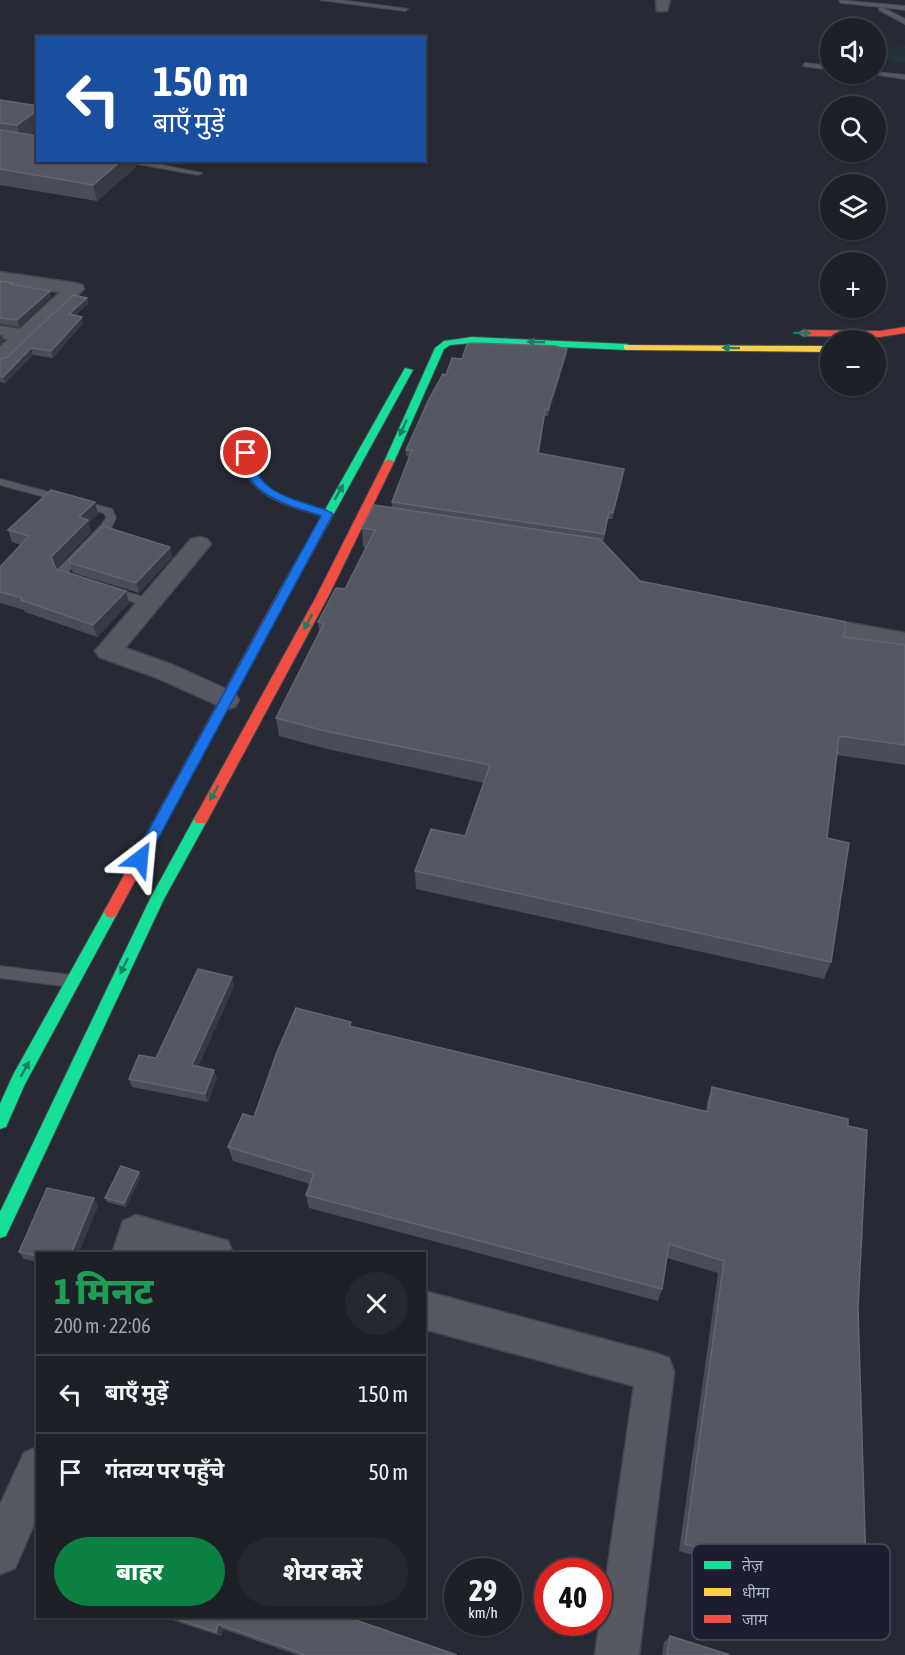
<!DOCTYPE html>
<html lang="hi">
<meta charset="utf-8">
<style>
:root{--surface:#1d2027;--page:#25282f;--text:#f1f3f6;--muted:#a0a3a7;--line:#3b3e44;--accent:#0b8043}
body{margin:0;font-family:"Asap Condensed","Noto Sans Devanagari",sans-serif;background:var(--page);color:var(--text);height:100vh;display:flex;flex-direction:column;font-size:22px;white-space:nowrap}
*{box-sizing:border-box;margin:0}
p{font-size:20px;color:var(--muted)}
.icon{flex:none;width:33px;height:33px;fill:none;stroke:currentColor;stroke-width:2;stroke-linecap:round;stroke-linejoin:round}
.map{position:relative;flex:1;overflow:hidden}
.panel{position:absolute;left:36px;top:1252px;width:390px;height:366px;display:flex;flex-direction:column;background:var(--surface);border-radius:0px;box-shadow:0 2px 4px #0004,0 0 0 2px var(--line)}
.panel>*{flex:none}
.hud{position:absolute;left:36px;top:36px;width:390px;height:126px;border-radius:0px;box-shadow:0 2px 4px #0004,0 0 0 2px var(--line);background:#1a4fa0;color:#fff;overflow:hidden}
.tools{position:absolute;left:820px;top:18px;display:grid;gap:12px}
.tools a{display:grid;place-items:center;width:66px;height:66px;border-radius:50%;background:var(--surface);box-shadow:0 2px 4px #0004,0 0 0 2px var(--line);font-size:30px}
.speed{position:absolute;left:444px;top:1558px;display:flex;gap:12px;font-size:30px;font-weight:700;text-align:center}
.speed>*{display:grid;place-content:center;width:78px;height:78px;border-radius:50%;background:var(--surface);box-shadow:0 2px 4px #0004,0 0 0 2px var(--line);line-height:1}
.speed small{font-size:15px;font-weight:400}
.speed .limit{border:9px solid #d22;background:#fff;color:#111}
.pin{position:absolute;display:grid;place-items:center;width:51px;height:51px;color:#fff;margin:-26px;border:3px solid #fff;border-radius:50%;box-shadow:0 2px 6px #0007}
.me{position:absolute;width:66px;margin:-33px;rotate:29deg;stroke-linejoin:round;filter:drop-shadow(0 0 4px #0008)}
.turn{display:flex;align-items:center;gap:21px;height:126px;padding:0 18px;font-size:27px}
.turn .icon{width:78px;height:78px;stroke-width:2.5}
.turn b{display:block;font-size:42px;line-height:51px}
.round{display:grid;place-items:center;flex:none;width:63px;height:63px;border-radius:32px;background:var(--page)}
.head{display:flex;align-items:center;justify-content:space-between;height:102px;padding:0 18px}
h1{font-size:36px;font-weight:800;line-height:45px;color:#1e9e55}
.primary-button{display:flex;gap:12px;margin-top:auto;padding:12px 18px}
.primary-button a{flex:1;height:69px;border-radius:36px;background:var(--accent);color:#fff;font-size:24px;font-weight:800;line-height:69px;text-align:center}
.primary-button a+a{background:var(--page);color:var(--text)}
ul{padding:0;list-style:none}
li{display:flex;align-items:center;gap:18px;height:78px;padding:0 18px;border-top:2px solid var(--line)}
li div{flex:1}
li b{display:block;font-size:22px}
li em{font-style:normal}
.map>svg:first-child{display:block}
.green{fill:#24333a}
.lines{fill:none;stroke-linecap:round;stroke-linejoin:round}
.lane-casing{stroke:#444751;stroke-width:2}
.street-casing{stroke:#444751;stroke-width:3}
.fast-casing{stroke:#444751;stroke-width:2}
.slow-casing{stroke:#444751;stroke-width:2}
.jam-casing{stroke:#444751;stroke-width:2}
.lane{fill:#565862;fill-rule:evenodd}
.street{fill:#565862;fill-rule:evenodd}
.fast{fill:#16e098;fill-rule:evenodd}
.slow{fill:#ffcf43;fill-rule:evenodd}
.jam{fill:#f24e42;fill-rule:evenodd}
.wall{fill:#494d57}
.shaded-wall{fill:#373a44}
.building{fill:#545863;stroke:#626673;stroke-width:1.5}
.oneway{fill:#187f64}
.route{fill:#1a73e8;stroke:#114b97;stroke-width:1.5}
.key{fill:#1a1e2f;stroke:#474b5d;stroke-width:1.5}
.key-label{font-size:16px;fill:#afb4c7}
</style>
<div class="map">
<svg width="905" height="1655" viewBox="0 0 905 1655">
<rect width="100%" height="100%" fill="#272a34"/>
<!-- green -->
<polygon class="green" points="876,41 884,46 885,50 905,46 905,63 889,59 883,52 876,54"/>
<g class="lines">
<!-- lane casing -->
<g class="lane-casing">
<g id="lane">
<polygon points="320,0 340,0 408,9 405,11"/>
<polygon points="839,0 905,6 905,10 882,7 905,19 905,24 879,10 880,7 841,3"/>
<polygon points="805,63 831,66 831,70 803,66"/>
<polygon points="876,72 905,75 905,79 872,74"/>
<polygon points="116,160 137,160 202,173 198,175"/>
<path d="M245,437l5,3c1,9 0,20 3,29 13,28 51,36 78,43v4l-4,1c-30,-8 -70,-16 -84,-49 -4,-8 -2,-19 -3,-28z"/>
<polygon points="0,479 112,509 116,518 111,528 69,571 71,575 82,578 82,584 78,585 62,580 57,570 102,524 106,518 104,513 0,485"/>
<polygon points="111,587 153,600 155,603 149,607 107,594 105,591"/>
<polygon points="0,966 71,975 76,977 78,981 76,985 71,987 0,978"/>
</g>
</g>
<!-- street casing -->
<g class="street-casing">
<g id="street">
<polygon points="656,0 670,0 667,11 657,11"/>
<polygon points="0,272 75,283 82,285 84,289 7,362 0,364 0,347 9,339 0,338 0,326 20,329 60,292 0,284"/>
<polygon points="199,537 207,539 211,544 207,549 125,648 173,665 235,693 239,700 235,707 226,709 155,677 99,657 95,651 191,539"/>
<polygon points="806,615 905,633 905,651 797,629 794,623 797,617"/>
<polygon points="136,1215 228,1241 233,1254 112,1254 123,1221"/>
<polygon points="424,1291 655,1353 669,1358 674,1372 639,1655 595,1655 634,1386 424,1329"/>
<polygon points="38,1447 38,1515 15,1568 0,1574 0,1505 24,1453"/>
</g>
</g>
<!-- fast casing -->
<g class="fast-casing">
<g id="fast">
<polygon points="472,337 627,344 632,347 627,350 472,343 450,345 444,349 394,462 389,465 385,464 384,462 435,348 444,341"/>
<polygon points="405,368 413,370 289,595 283,599 279,598 277,595"/>
<polygon points="201,814 206,815 208,819 164,899 6,1236 0,1238 0,1212 151,897 196,815"/>
<polygon points="111,906 116,908 118,912 25,1084 6,1127 0,1129 0,1104 13,1075 106,908"/>
</g>
</g>
<!-- slow casing -->
<g class="slow-casing">
<polygon id="slow" points="624,345 831,346 831,352 627,350 624,349"/>
</g>
<!-- jam casing -->
<g class="jam-casing">
<g id="jam">
<polygon points="905,327 905,333 880,337 803,336 798,333 803,330 880,331"/>
<polygon points="389,459 394,462 328,597 206,823 196,823 194,819 316,597 384,462"/>
<polygon points="283,591 289,595 116,916 111,918 106,916 104,912 106,908 277,595"/>
</g>
</g>
<!-- lane -->
<use href="#lane" class="lane"/>
<!-- street -->
<use href="#street" class="street"/>
<!-- fast -->
<use href="#fast" class="fast"/>
<!-- slow -->
<use href="#slow" class="slow"/>
<!-- jam -->
<use href="#jam" class="jam"/>
</g>
<!-- wall -->
<g class="wall">
<polygon points="0,100 38,106 38,129 29,135 38,160 134,160 136,167 97,201 0,185"/>
<polygon points="0,281 13,285 50,291 51,297 19,327 0,324"/>
<polygon points="87,298 88,304 76,315 83,323 53,358 33,355 5,383 0,382 0,359 7,357"/>
<polygon points="566,356 548,416 545,416 539,453 624,469 623,476 612,519 608,519 604,540 601,540 640,581 844,637 905,645 905,765 837,755 827,838 831,962 824,979 416,889 415,871 465,836 484,783 327,749 279,736 276,718 319,632 318,622 345,589 366,548 363,547 362,528 392,508 392,502 410,457 406,456 406,450 446,375 462,359"/>
<polygon points="95,502 98,514 88,523 91,532 56,568 56,569 126,591 129,603 97,637 25,612 24,610 0,603 0,567 21,545 12,542 8,530"/>
<polygon points="170,547 172,557 139,593 73,573 69,560"/>
<polygon points="234,986 198,1067 217,1078 208,1102 132,1087 129,1079 156,1058"/>
<polygon points="351,1022 351,1026 706,1111 707,1102 712,1087 848,1126 858,1309 867,1598 856,1604 679,1551 718,1273 667,1258 662,1289 658,1301 309,1208 306,1195 310,1184 233,1161 228,1147 254,1117"/>
<polygon points="141,1176 126,1207 107,1202 105,1198"/>
<polygon points="94,1198 98,1206 78,1254 38,1254 38,1262 24,1259 19,1252"/>
<polygon points="162,1617 347,1617 457,1655 297,1655 223,1629 221,1636"/>
<polygon points="670,1636 730,1655 662,1655 664,1642"/>
</g>
<!-- shaded-wall -->
<g class="shaded-wall">
<polygon points="38,110 38,129 21,141 17,125"/>
<polygon points="122,160 134,160 136,167 97,201 93,185"/>
<polygon points="50,291 51,297 19,327 17,320"/>
<polygon points="87,298 88,304 70,320 69,314"/>
<polygon points="82,317 83,323 53,358 51,351"/>
<polygon points="2,334 4,341 0,345 0,336"/>
<polygon points="31,348 33,355 5,383 3,377"/>
<polygon points="567,349 566,356 548,416 548,410"/>
<polygon points="624,469 623,476 612,519 613,513"/>
<polygon points="95,502 98,514 88,523 91,532 55,569 51,557 79,517"/>
<polygon points="170,547 172,557 139,593 136,583"/>
<polygon points="126,591 129,603 97,637 93,625"/>
<polygon points="232,977 234,986 195,1074 192,1065"/>
<polygon points="214,1070 217,1078 208,1102 205,1094"/>
<polygon points="139,1172 141,1176 126,1207 124,1203"/>
<polygon points="94,1198 98,1206 78,1254 71,1254"/>
<polygon points="218,1624 223,1629 221,1636 216,1632"/>
</g>
<!-- building -->
<g class="building">
<polygon points="0,100 38,106 38,110 17,125 0,123"/>
<polygon points="0,130 38,136 38,160 122,160 93,185 0,169"/>
<polygon points="0,281 13,283 11,284 50,291 17,320 0,318"/>
<polygon points="73,295 87,298 69,314 82,317 51,351 31,348 3,377 0,376 0,359 7,357"/>
<polygon points="472,343 555,346 567,349 548,410 545,409 538,453 624,469 613,513 609,512 604,534 392,502 412,450 406,450 429,399 443,374 446,375 452,358 462,359 467,344"/>
<polygon points="51,490 95,502 79,517 88,520 51,557 56,569 126,591 93,625 21,600 22,598 0,592 0,567 29,536 8,530"/>
<polygon points="374,505 600,539 640,581 846,622 844,637 905,645 905,745 839,736 827,838 849,843 831,962 415,871 431,829 465,836 490,765 325,731 276,718 324,623 318,622 336,588 345,589 375,530 362,528"/>
<polygon points="103,526 170,547 136,583 70,563 69,560"/>
<polygon points="198,969 232,977 192,1065 214,1070 205,1094 129,1079 139,1055 156,1058"/>
<polygon points="296,1008 351,1022 349,1026 708,1112 712,1087 848,1119 848,1126 867,1130 858,1309 867,1598 685,1544 724,1261 669,1244 662,1289 306,1195 314,1173 228,1147 243,1114 254,1117 277,1052"/>
<polygon points="121,1166 139,1172 124,1203 105,1198"/>
<polygon points="47,1188 94,1198 71,1254 38,1254 38,1256 19,1252"/>
<polygon points="171,1617 347,1617 457,1655 306,1655 218,1624 216,1632"/>
<polygon points="670,1636 730,1655 667,1655"/>
</g>
<!-- one-way arrows -->
<defs><path id="oneway-solid" d="M-6-.8H1V-3.2L6.5 0L1 3.2V.8H-6Z" transform="scale(1.5)"/></defs>
<g class="oneway">
<use href="#oneway-solid" transform="translate(802 333) rotate(1)"/>
<use href="#oneway-solid" transform="translate(536 342) rotate(-178)"/>
<use href="#oneway-solid" transform="translate(731 348) rotate(-179)"/>
<use href="#oneway-solid" transform="translate(403 428) rotate(114)"/>
<use href="#oneway-solid" transform="translate(339 492) rotate(-61)"/>
<use href="#oneway-solid" transform="translate(308 622) rotate(119)"/>
<use href="#oneway-solid" transform="translate(214 793) rotate(119)"/>
<use href="#oneway-solid" transform="translate(124 966) rotate(116)"/>
<use href="#oneway-solid" transform="translate(25 1069) rotate(-61)"/>
</g>
<!-- route -->
<path class="route" d="M246,450l5,3c4,35 31,43 60,52 7,3 16,4 22,9l-188,349 -5,1 -7,-5 188,-343c-35,-12 -76,-20 -80,-63z"/>
<!-- legend -->
<rect x="692" y="1544" width="198" height="96" rx="9" class="key"/>
<rect x="704" y="1561" width="27" height="8" fill="#16e098"/>
<rect x="704" y="1588" width="27" height="8" fill="#ffcf43"/>
<rect x="704" y="1615" width="27" height="8" fill="#f24e42"/>
<g class="key-label">
<text x="742" y="1571">तेज़</text>
<text x="742" y="1598">धीमा</text>
<text x="742" y="1625">जाम</text>
</g>
</svg>
<div class="tools">
<a><svg class="icon" aria-label="sound" viewBox="0 0 24 24"><path d="M4 9h4l5-4v14l-5-4H4zM17 9q2 3 0 6"/></svg></a>
<a><svg class="icon" aria-label="search" viewBox="0 0 24 24"><circle cx="10" cy="10" r="6"/><path d="M15 15l6 6"/></svg></a>
<a><svg class="icon" aria-label="layers" viewBox="0 0 24 24"><path d="M12 4l9 5-9 5-9-5zM3 14l9 5 9-5"/></svg></a>
<a>+</a>
<a>−</a>
</div>
<div class="speed"><div>29<small>km/h</small></div><div class="limit">40</div></div>
<div class="pin" style="left:246px;top:453px;background:#d93025"><svg class="icon" aria-label="arrive" viewBox="0 0 24 24"><path d="M6 21V4h12l-3 4 3 4H6"/></svg></div>
<svg class="me" style="left:140px;top:859px" viewBox="-20 -20 40 40"><path d="M0-17L14 15 0 8-14 15z" fill="#1a73e8" stroke="#fff" stroke-width="4"/></svg>
<div class="hud">
<div class="turn"><svg class="icon" aria-label="left" viewBox="0 0 24 24"><path d="M17 20v-9H6M10 6l-5 5 5 5"/></svg><div><b>150 m</b>बाएँ मुड़ें</div></div>
</div>
<section class="panel">
<div class="head"><div><h1>1 मिनट</h1><p>200 m · 22:06</p></div><a class="round"><svg class="icon" aria-label="close" viewBox="0 0 24 24"><path d="M6 6l12 12M18 6L6 18"/></svg></a></div>
<ul>
<li><svg class="icon" aria-label="left" viewBox="0 0 24 24"><path d="M17 20v-9H6M10 6l-5 5 5 5"/></svg><div><b>बाएँ मुड़ें</b></div><em>150 m</em></li>
<li><svg class="icon" aria-label="arrive" viewBox="0 0 24 24"><path d="M6 21V4h12l-3 4 3 4H6"/></svg><div><b>गंतव्य पर पहुँचे</b></div><em>50 m</em></li>
</ul>
<div class="primary-button"><a>बाहर</a><a>शेयर करें</a></div>
</section>
</div>
